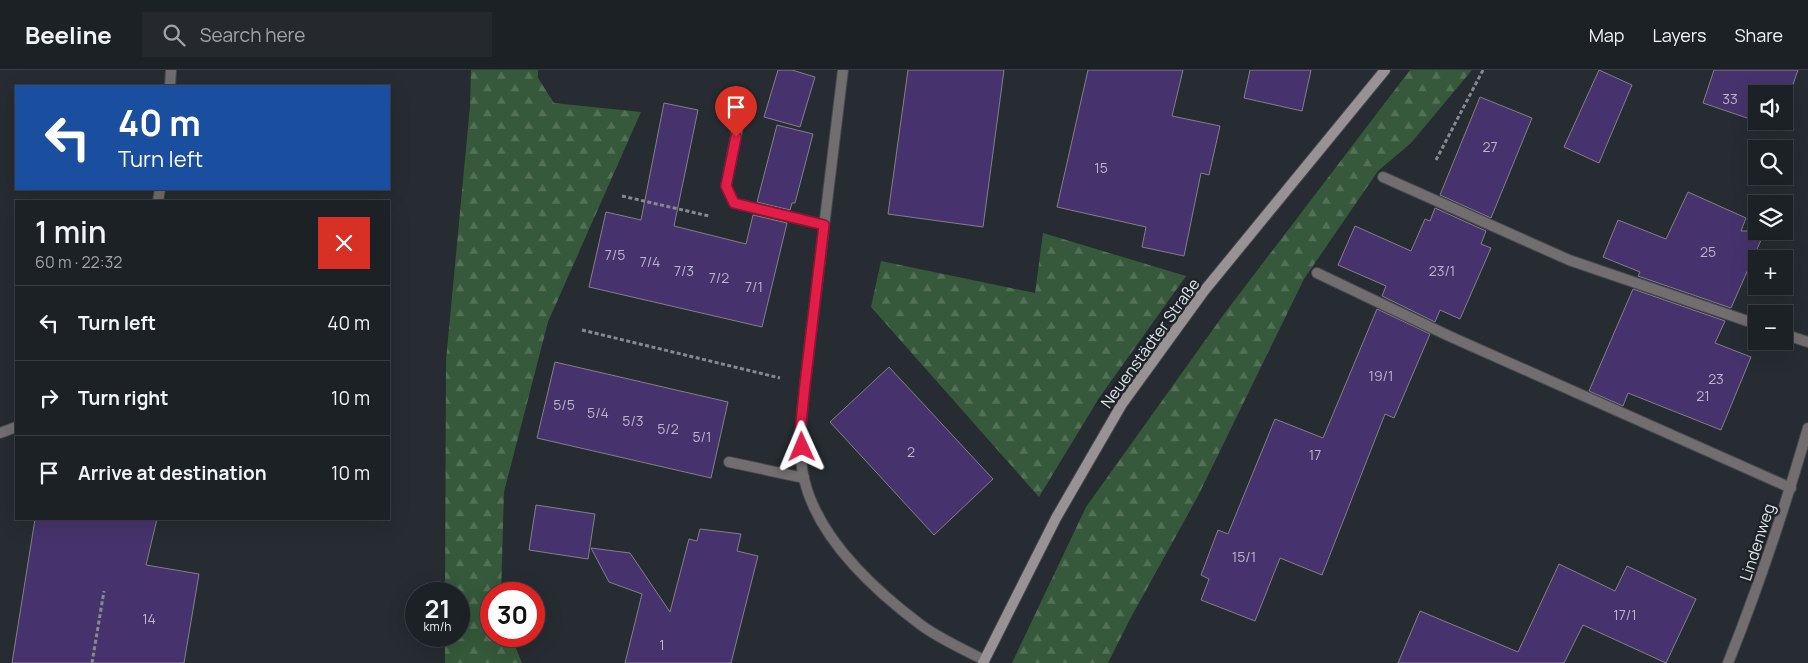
<!DOCTYPE html>
<meta charset="utf-8">
<style>
:root{--surface:#1c2125;--page:#25292d;--text:#f1f3f6;--muted:#a0a3a7;--line:#3a3e42}
body{margin:0;font-family:Manrope,sans-serif;background:var(--page);color:var(--text);height:100vh;display:flex;flex-direction:column;font-size:19px;white-space:nowrap}
*{box-sizing:border-box;margin:0}
p{font-size:16px;color:var(--muted)}
.icon{flex:none;width:28px;height:28px;fill:none;stroke:currentColor;stroke-width:2;stroke-linecap:round;stroke-linejoin:round}
.map{position:relative;flex:1;overflow:hidden}
.side{position:absolute;left:15px;top:130px;width:375px;height:320px;display:flex;flex-direction:column;background:var(--surface);border-radius:0px;box-shadow:0 5px 20px #0002,0 0 0 1px var(--line)}
.side>*{flex:none}
.hud{position:absolute;left:15px;top:15px;width:375px;height:105px;border-radius:0px;box-shadow:0 5px 20px #0002,0 0 0 1px var(--line);background:#1a4fa0;color:#fff;overflow:hidden}
.controls{position:absolute;left:1748px;top:15px;display:grid;gap:10px}
.controls a{display:grid;place-items:center;width:45px;height:45px;border-radius:0px;background:var(--surface);box-shadow:0 5px 20px #0002,0 0 0 1px var(--line);font-size:25px}
.speed{position:absolute;left:405px;top:512px;display:flex;gap:10px;font-size:25px;font-weight:700;text-align:center}
.speed>*{display:grid;place-content:center;width:65px;height:65px;border-radius:50%;background:var(--surface);box-shadow:0 5px 20px #0002,0 0 0 1px var(--line);line-height:1}
.speed small{font-size:12px;font-weight:400}
.speed .limit{border:8px solid #d22;background:#fff;color:#111}
.pin{position:absolute;display:grid;place-items:center;width:42px;height:42px;color:#fff;margin:-51px -21px;border-radius:50% 50% 50% 0;rotate:-45deg;box-shadow:0 0 5px #0007}
.pin .icon{rotate:45deg}
.me{position:absolute;width:55px;margin:-28px;rotate:359deg;stroke-linejoin:round;filter:drop-shadow(0 0 4px #0008)}
.turn{display:flex;align-items:center;gap:18px;height:105px;padding:0 20px;font-size:22px}
.turn .icon{width:65px;height:65px;stroke-width:2.5}
.turn b{display:block;font-size:35px;line-height:42px}
.round{display:grid;place-items:center;flex:none;width:52px;height:52px;border-radius:0px;background:var(--page)}
.head{display:flex;align-items:center;justify-content:space-between;height:85px;padding:0 20px}
h1{font-size:30px;font-weight:600;line-height:38px}
ul{padding:0;list-style:none}
li{display:flex;align-items:center;gap:15px;height:75px;padding:0 20px;border-top:1px solid var(--line)}
li div{flex:1}
li b{display:block;font-size:19px}
li em{font-style:normal}
header{display:flex;align-items:center;gap:30px;box-sizing:border-box;height:70px;padding:0 25px;background:var(--surface);border-bottom:1px solid var(--line)}
header strong{font-size:24px}
nav{display:flex;gap:28px;margin-inline-start:auto;font-size:18px}
.search{width:350px;height:45px;background:var(--page);display:flex;align-items:center;gap:12px;box-sizing:border-box;padding:0 18px;border-radius:0px;color:var(--muted);font-size:19px}
.map>svg:first-child{display:block}
.forest{fill:url(#forest-firs)}
.building{fill:#46336d;stroke:#828088}
.lines{fill:none;stroke-linecap:round;stroke-linejoin:round}
.lane-casing{stroke:#44494e;stroke-width:12}
.street-casing{stroke:#44494e;stroke-width:12}
.secondary-casing{stroke:#44494e;stroke-width:12}
.path{stroke:#858a8e;stroke-width:3;stroke-dasharray:4 2.5;stroke-linecap:butt}
.lane{stroke:#726d6e;stroke-width:10}
.street{stroke:#726d6e;stroke-width:10}
.secondary{stroke:#999294;stroke-width:10}
.route-casing{stroke:#92132f;stroke-width:12}
.route{stroke:#e11d48;stroke-width:9}
.labels{text-anchor:middle;dominant-baseline:central;stroke-width:5;stroke-linejoin:round;paint-order:stroke}
.number-label{font-size:14px;fill:#b9b6c8}
.street-label{font-size:16px;fill:#dfe2e6;stroke:#1d2327}
</style>
<header>
<strong>Beeline</strong>
<div class="search"><svg class="icon" aria-label="search" viewBox="0 0 24 24"><circle cx="10" cy="10" r="6"/><path d="M15 15l6 6"/></svg>Search here</div>
<nav><a>Map</a><a>Layers</a><a>Share</a></nav>
</header>
<div class="map">
<svg width="1808" height="593" viewBox="0 0 1808 593">
<defs>
<pattern id="forest-firs" width="22" height="20" patternUnits="userSpaceOnUse" patternTransform="scale(1.25)"><rect width="22" height="20" fill="#35593a"/><path d="M5 1l3.5 6h-7zM16 11l3.5 6h-7z" fill="#527156"/></pattern>
</defs>
<rect width="100%" height="100%" fill="#262c31"/>
<!-- forest -->
<g class="forest">
<polygon points="471,0 538,0 538,8 554,33 641,42 548,252 504,422 501,524 491,524 491,566 511,566 522,593 445,593 445,566 459,566 459,524 445,524 446,290 470,36"/>
<polygon points="1410,0 1472,0 1411,73 1378,101 1304,209 1198,426 1129,551 1108,593 1012,593 1086,437 1224,244"/>
<polygon points="1043,163 1186,206 1099,328 1039,427 871,237 881,191 1035,223"/>
</g>
<!-- building -->
<g class="building">
<polygon points="778,0 792,0 815,7 800,57 764,47"/>
<polygon points="908,0 1004,0 983,157 888,144"/>
<polygon points="1088,0 1183,0 1172,46 1220,56 1209,105 1201,103 1184,186 1142,177 1146,157 1057,137"/>
<polygon points="1250,0 1311,0 1302,41 1244,28"/>
<polygon points="1599,0 1632,15 1599,93 1564,77"/>
<polygon points="1714,0 1798,0 1784,40 1784,24 1756,24 1756,51 1703,33"/>
<polygon points="1480,27 1532,48 1491,148 1440,125"/>
<polygon points="664,33 698,40 674,156 746,174 753,145 787,153 762,257 589,217 606,142 641,150"/>
<polygon points="1756,51 1780,51 1777,59"/>
<polygon points="777,55 813,64 795,133 792,133 790,140 757,132"/>
<polygon points="1688,122 1746,148 1741,161 1765,161 1731,238 1638,206 1640,202 1603,187 1618,150 1666,169"/>
<polygon points="1435,138 1486,161 1481,174 1491,178 1460,249 1440,240 1435,252 1382,226 1386,216 1338,195 1355,156 1411,181 1425,149 1430,151"/>
<polygon points="1633,219 1725,251 1715,273 1751,287 1721,360 1628,323 1623,336 1589,321"/>
<polygon points="1377,239 1430,264 1394,348 1385,344 1322,505 1280,488 1255,551 1201,530 1209,509 1201,505 1218,460 1228,464 1275,349 1323,368"/>
<polygon points="555,292 728,332 711,408 537,368"/>
<polygon points="889,297 993,409 934,465 830,352"/>
<polygon points="536,435 595,444 588,489 529,480"/>
<polygon points="35,449 157,449 146,495 199,504 184,593 12,593"/>
<polygon points="700,459 741,464 737,481 758,486 731,593 625,593 642,524 609,512 591,478 630,483 670,542 689,469 697,471"/>
<polygon points="1559,494 1615,521 1627,496 1696,529 1666,593 1583,555 1564,593 1398,593 1420,541 1518,582"/>
</g>
<g class="lines">
<!-- lane casing -->
<g class="lane-casing">
<g id="lane">
<polyline points="739,51 726,116 734,133 824,155"/>
<polyline points="1383,107 1569,190 1756,254"/>
<polyline points="1317,203 1449,266 1791,418"/>
<polyline points="1784,264 1808,272"/>
<polyline points="729,392 804,408"/>
</g>
</g>
<!-- street casing -->
<g class="street-casing">
<g id="street">
<path d="M843,0l-38,314c-3,29 -8,66 -1,95 14,59 69,110 117,146 19,14 42,24 63,35"/>
<polyline points="170,16 171,0"/>
<polyline points="158,131 160,119"/>
<polyline points="0,363 16,357"/>
<path d="M1728,593c31,-77 57,-156 80,-235"/>
</g>
</g>
<!-- secondary casing -->
<g class="secondary-casing">
<polyline id="secondary" points="983,593 1056,448 1122,334 1204,221 1385,0"/>
</g>
<!-- path -->
<g class="path">
<polyline points="1436,90 1483,0"/>
<polyline points="622,126 709,146"/>
<polyline points="582,260 780,308"/>
<polyline points="92,593 104,521"/>
</g>
<!-- lane -->
<use href="#lane" class="lane"/>
<!-- street -->
<use href="#street" class="street"/>
<!-- secondary -->
<use href="#secondary" class="secondary"/>
</g>
<g class="lines">
<!-- route casing -->
<g class="route-casing">
<polyline id="route" points="736,67 726,116 734,133 824,155 805,314 800,362 802,377"/>
</g>
<!-- route -->
<use href="#route" class="route"/>
</g>
<g class="labels">
<!-- number labels -->
<g class="number-label">
<text x="1730" y="28">33</text>
<text x="1490" y="76">27</text>
<text x="1101" y="97">15</text>
<text x="1708" y="181">25</text>
<text x="615" y="184">7/5</text>
<text x="650" y="191">7/4</text>
<text x="684" y="200">7/3</text>
<text x="1442" y="200">23/1</text>
<text x="719" y="207">7/2</text>
<text x="754" y="216">7/1</text>
<text x="1381" y="305">19/1</text>
<text x="1716" y="308">23</text>
<text x="1703" y="325">21</text>
<text x="564" y="334">5/5</text>
<text x="598" y="342">5/4</text>
<text x="633" y="350">5/3</text>
<text x="668" y="358">5/2</text>
<text x="702" y="366">5/1</text>
<text x="911" y="381">2</text>
<text x="1315" y="384">17</text>
<text x="1244" y="486">15/1</text>
<text x="1625" y="544">17/1</text>
<text x="149" y="548">14</text>
<text x="662" y="574">1</text>
</g>
<!-- street labels -->
<g class="street-label">
<text transform="translate(1150 273) rotate(-54)">Neuenstädter Straße</text>
<text transform="translate(1757 472) rotate(-72)">Lindenweg</text>
</g>
</g>
</svg>
<div class="controls">
<a><svg class="icon" aria-label="sound" viewBox="0 0 24 24"><path d="M4 9h4l5-4v14l-5-4H4zM17 9q2 3 0 6"/></svg></a>
<a><svg class="icon" aria-label="search" viewBox="0 0 24 24"><circle cx="10" cy="10" r="6"/><path d="M15 15l6 6"/></svg></a>
<a><svg class="icon" aria-label="layers" viewBox="0 0 24 24"><path d="M12 4l9 5-9 5-9-5zM3 14l9 5 9-5"/></svg></a>
<a>+</a>
<a>−</a>
</div>
<div class="speed"><div>21<small>km/h</small></div><div class="limit">30</div></div>
<div class="pin" style="left:736px;top:67px;background:#d93025"><svg class="icon" aria-label="arrive" viewBox="0 0 24 24"><path d="M6 21V4h12l-3 4 3 4H6"/></svg></div>
<svg class="me" style="left:802px;top:377px" viewBox="-20 -20 40 40"><path d="M0-17L14 15 0 8-14 15z" fill="#e11d48" stroke="#fff" stroke-width="4"/></svg>
<div class="hud">
<div class="turn"><svg class="icon" aria-label="left" viewBox="0 0 24 24"><path d="M17 20v-9H6M10 6l-5 5 5 5"/></svg><div><b>40 m</b>Turn left</div></div>
</div>
<section class="side">
<div class="head"><div><h1>1 min</h1><p>60 m · 22:32</p></div><a class="round" style="background:#d93025;color:#fff"><svg class="icon" aria-label="close" viewBox="0 0 24 24"><path d="M6 6l12 12M18 6L6 18"/></svg></a></div>
<ul>
<li><svg class="icon" aria-label="left" viewBox="0 0 24 24"><path d="M17 20v-9H6M10 6l-5 5 5 5"/></svg><div><b>Turn left</b></div><em>40 m</em></li>
<li><svg class="icon" aria-label="right" viewBox="0 0 24 24"><path d="M7 20v-9h11M14 6l5 5-5 5"/></svg><div><b>Turn right</b></div><em>10 m</em></li>
<li><svg class="icon" aria-label="arrive" viewBox="0 0 24 24"><path d="M6 21V4h12l-3 4 3 4H6"/></svg><div><b>Arrive at destination</b></div><em>10 m</em></li>
</ul>
</section>
</div>
